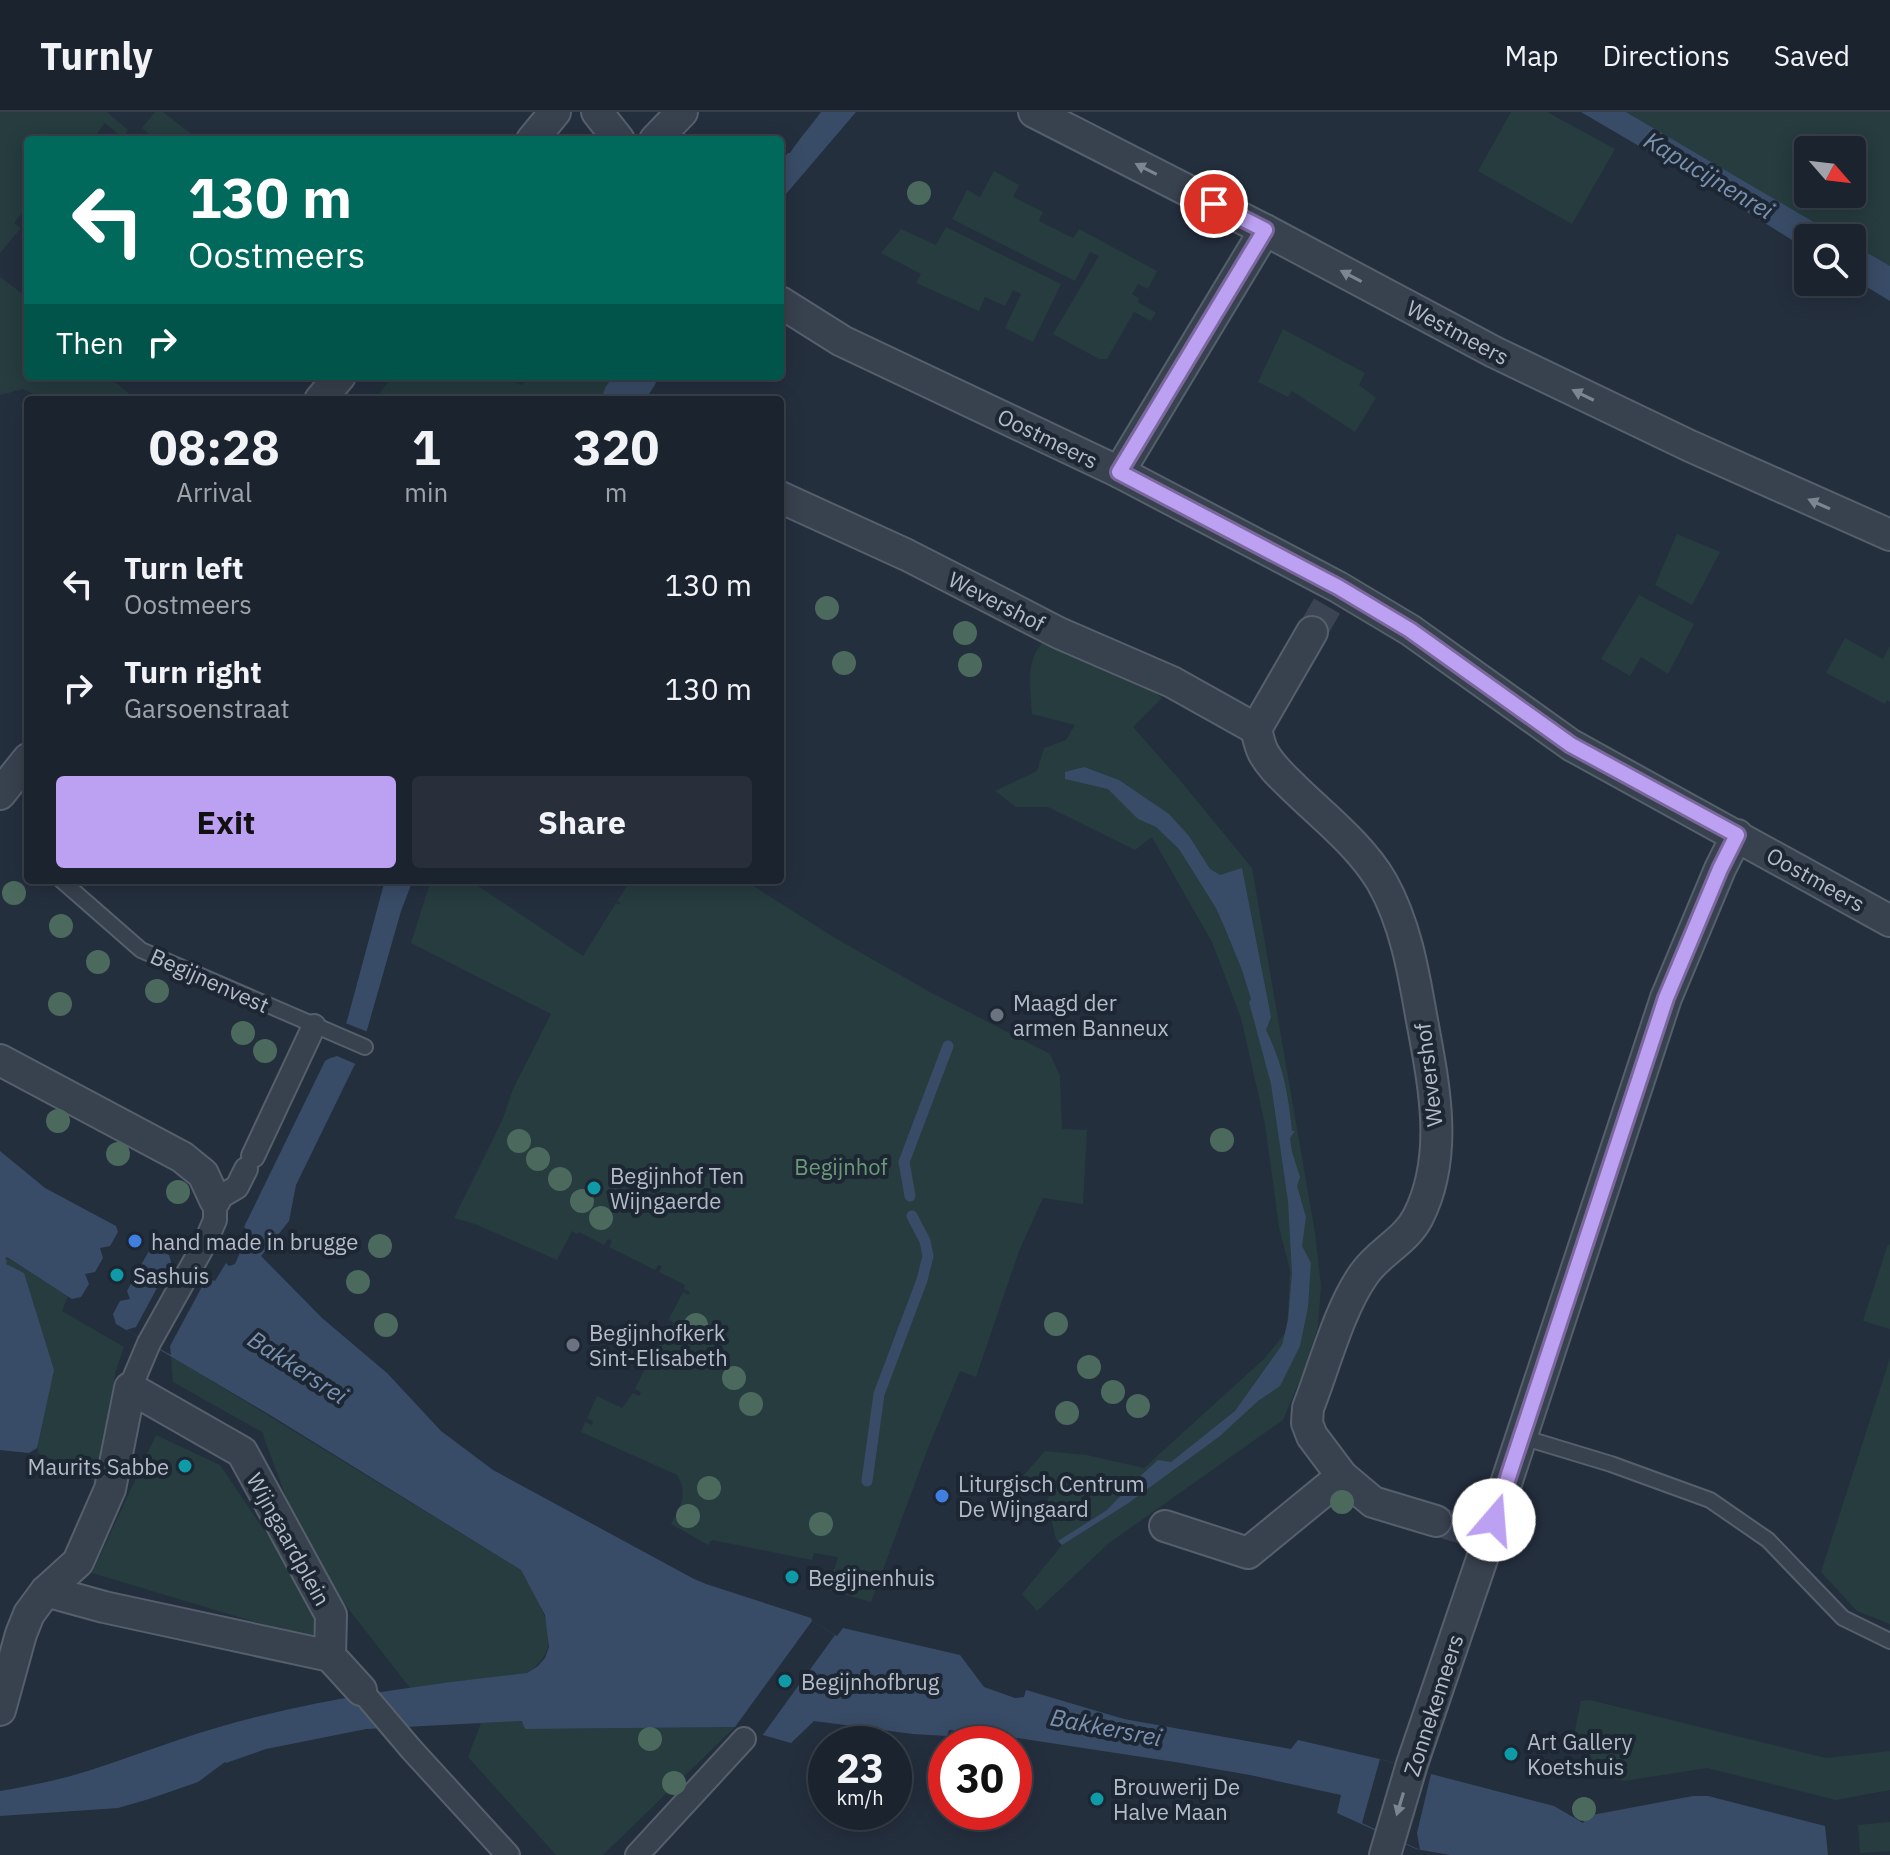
<!DOCTYPE html>
<style>
:root{--surface:#1b232e;--page:#282f3a;--text:#f1f3f6;--muted:#a0a4aa;--line:#39404a;--accent:#bca0f2}
body{margin:0;font-family:"IBM Plex Sans",sans-serif;background:var(--page);color:var(--text);height:100vh;display:flex;flex-direction:column;font-size:30px;white-space:nowrap}
*{box-sizing:border-box;margin:0}
p{font-size:26px;color:var(--muted)}
.icon{flex:none;width:44px;height:44px;fill:none;stroke:currentColor;stroke-width:2;stroke-linecap:round;stroke-linejoin:round}
.map{position:relative;flex:1;overflow:hidden}
.side{position:absolute;left:24px;top:284px;width:760px;height:488px;display:flex;flex-direction:column;background:var(--surface);border-radius:8px;box-shadow:0 4px 20px #0003,0 0 0 2px var(--line)}
.side>*{flex:none}
.guide{position:absolute;left:24px;top:24px;width:760px;height:244px;border-radius:8px;box-shadow:0 4px 20px #0003,0 0 0 2px var(--line);background:#00695c;color:#fff;overflow:hidden}
.needle{width:52px;rotate:118deg}
.controls{position:absolute;left:1794px;top:24px;display:grid;gap:16px}
.controls a{display:grid;place-items:center;width:72px;height:72px;border-radius:8px;background:var(--surface);box-shadow:0 4px 20px #0003,0 0 0 2px var(--line);font-size:40px}
.speed{position:absolute;left:808px;top:1614px;display:flex;gap:16px;font-size:40px;font-weight:700;text-align:center}
.speed>*{display:grid;place-content:center;width:104px;height:104px;border-radius:50%;background:var(--surface);box-shadow:0 4px 20px #0003,0 0 0 2px var(--line);line-height:1}
.speed small{font-size:20px;font-weight:400}
.speed .limit{border:12px solid #d22;background:#fff;color:#111}
.pin{position:absolute;display:grid;place-items:center;width:68px;height:68px;color:#fff;margin:-34px;border:4px solid #fff;border-radius:50%;box-shadow:0 2px 8px #0007}
.me{position:absolute;width:88px;margin:-44px;rotate:18deg;stroke-linejoin:round;filter:drop-shadow(0 0 6px #0008)}
.turn{display:flex;align-items:center;gap:28px;height:168px;padding:0 32px;font-size:36px}
.turn .icon{width:104px;height:104px;stroke-width:2.5}
.turn b{display:block;font-size:56px;line-height:68px}
.then{display:flex;align-items:center;height:76px;padding:0 32px;background:#0003;gap:16px;font-size:30px}
.eta{display:flex;justify-content:space-evenly;align-items:center;height:136px;text-align:center}
.eta b{font-size:48px;font-weight:800;line-height:56px}
.cta{display:flex;gap:16px;margin-top:auto;padding:16px 32px}
.cta a{flex:1;height:92px;border-radius:8px;background:var(--accent);color:#111;font-size:32px;font-weight:800;line-height:92px;text-align:center}
.cta a+a{background:var(--page);color:var(--text)}
ul{padding:0;list-style:none}
li{display:flex;align-items:center;gap:24px;height:104px;padding:0 32px}
li div{flex:1}
li b{display:block;font-size:30px}
li em{font-style:normal}
header{display:flex;align-items:center;gap:48px;box-sizing:border-box;height:112px;padding:0 40px;background:var(--surface);border-bottom:2px solid var(--line)}
header strong{font-size:38px}
nav{display:flex;gap:44px;margin-inline-start:auto;font-size:28px}
.map>svg:first-child{display:block}
.green{fill:#263c3f;fill-rule:evenodd}
.water{fill:#394c67}
.pier{fill:#242f3e}
.lines{fill:none;stroke-linecap:round;stroke-linejoin:round}
.stream{stroke:#394c67;stroke-width:11}
.canal{stroke:#394c67;stroke-width:40}
.minor-tunnel{stroke:#3a4453;stroke-width:30;stroke-dasharray:30 15;stroke-linecap:butt}
.service-casing{stroke:#565f6c;stroke-width:18}
.pedestrian-casing{stroke:#565f6c;stroke-width:26}
.minor-casing{stroke:#565f6c;stroke-width:34}
.service{stroke:#38414e;stroke-width:14}
.pedestrian{stroke:#38414e;stroke-width:22}
.minor{stroke:#38414e;stroke-width:30}
.tree{fill:#4b6a5d}
.oneway{fill:#7c8592}
.route-casing{stroke:#7a689d;stroke-width:20}
.route{stroke:#bca0f2;stroke-width:14}
.worship-dot{fill:#6b7280;stroke:#1d2633;stroke-width:3}
.culture-dot{fill:#0f9aa8;stroke:#1d2633;stroke-width:3}
.shop-dot{fill:#3f7fe0;stroke:#1d2633;stroke-width:3}
.labels{text-anchor:middle;dominant-baseline:central;stroke-width:8;stroke-linejoin:round;paint-order:stroke}
.street-label{font-size:22px;fill:#b4bcc9;stroke:#1d2633}
.poi-label{font-size:22px;fill:#b4bcc9;stroke:#1d2633;text-anchor:start}
.park-label{font-size:22px;fill:#6b9a76;stroke:#1d2633}
.water-label{font-size:24px;font-style:italic;fill:#7c92b1;stroke:#1d2633}
</style>
<header>
<strong>Turnly</strong>
<nav><a>Map</a><a>Directions</a><a>Saved</a></nav>
</header>
<div class="map">
<svg width="1890" height="1743" viewBox="0 0 1890 1743">
<rect width="100%" height="100%" fill="#242f3e"/>
<!-- green -->
<g class="green">
<polygon points="0,0 107,0 128,18 123,26 105,11 92,28 28,28 28,90 25,94 27,96 14,111 21,116 0,141"/>
<polygon points="155,0 163,0 199,28 156,28 142,16"/>
<polygon points="1511,0 1547,0 1615,37 1572,112 1478,59"/>
<path d="M1626,0h264v154l-38,-22v-6h-11zM1808,38h44v44h-44z"/>
<polygon points="994,59 1019,73 1013,85 1043,100 1039,109 1073,126 1079,117 1157,159 1148,177 1138,172 1132,182 1139,186 1138,190 1156,201 1151,209 1134,200 1107,247 1099,247 1053,222 1099,144 1090,140 1075,169 952,107 967,78 980,85"/>
<polygon points="946,115 1061,172 1033,230 1005,216 1021,182 1013,178 1005,194 985,185 979,199 916,171 921,162 881,141 901,117 936,133"/>
<polygon points="0,165 28,186 28,264 107,264 137,288 46,288 23,277 0,283"/>
<polygon points="1283,217 1365,261 1359,273 1376,286 1355,320 1292,279 1288,285 1258,270"/>
<polygon points="393,264 502,264 521,273 532,264 622,264 611,280 630,288 374,288"/>
<polygon points="1677,422 1720,440 1692,493 1655,473"/>
<polygon points="1639,483 1694,512 1668,562 1641,545 1630,564 1601,547"/>
<path d="M1050,523l96,50 16,13 -29,29 46,52 73,89 63,365 6,53 -3,41 -15,46 -20,47 -174,123 -72,68 -15,-17 40,-49 -6,-6 -9,-37 5,-16 -29,-10 22,-25 42,4 57,13 121,-110 21,-26 2,-18 2,-44 -11,-43 -14,-103 -24,-106 -29,-76 -60,-105 -17,13 -87,-43h-32l-21,-16 42,-20 7,-23 22,-8 9,-15 -43,-11c-2,-31 -8,-57 18,-79z"/>
<polygon points="1845,526 1883,547 1890,534 1890,590 1887,588 1885,592 1826,561"/>
<path d="M431,768h38l114,76 33,-53 4,2v-2l-3,-2 14,-21h113l91,58 95,54 120,62 10,22 2,53 25,1 -4,74 -40,-6 -24,53 -43,126 -16,-6 -32,77 -57,154 -43,-12 10,-33 -24,-4 -2,7 -100,-20 -4,5 -37,-21c9,-17 18,-31 6,-49l-96,-43 4,-10 7,3 1,-4 -6,-3 10,-22 25,12 11,-15 6,3 2,-4 -6,-3 17,-34 5,3 2,-3 -5,-3 13,-28 5,2 2,-3 -5,-4 14,-27 5,3 2,-3 -6,-3 1,-4 -26,-13 3,-6 -4,-1 -3,5 -46,-23 3,-6 -4,-2 -4,6 -25,-13 -2,2 -5,-3 -15,29 -82,-36 -21,-6 48,-97 11,-32 38,-75 -140,-71z"/>
<polygon points="1888,1132 1890,1133 1890,1217 1863,1209"/>
<polygon points="6,1145 68,1184 62,1199 124,1235 116,1258 97,1370 38,1341 16,1158 6,1152 5,1148"/>
<path d="M171,1244l350,214c18,33 49,76 6,103l-117,15 -102,-131 -46,-125 -89,-50z"/>
<polygon points="1890,1246 1890,1512 1857,1499 1821,1460"/>
<polygon points="156,1323 220,1353 318,1498 312,1527 92,1461"/>
<polygon points="1590,1588 1826,1646 1890,1639 1890,1678 1836,1688 1707,1656 1624,1669 1593,1662 1590,1649 1572,1632 1581,1589"/>
<polygon points="523,1609 525,1617 735,1615 603,1743 556,1743 468,1645 481,1611"/>
<polygon points="1890,1710 1890,1739 1860,1741 1858,1713"/>
</g>
<!-- water -->
<g class="water">
<path d="M821,0h35l-76,89v-38l8,-10h2c9,-14 21,-27 31,-41z"/>
<polygon points="1581,0 1626,0 1841,126 1808,126 1808,138 1685,61"/>
<polygon points="1852,132 1890,154 1890,189 1852,166"/>
<path d="M1084,655l35,13 50,34 20,22 21,33 10,6 22,-7 29,149 -5,13c17,34 22,63 26,101h3l-5,7 2,14 8,25 -3,9 9,31 -4,29 9,17 -3,44 -8,39 -20,40 -22,15 -38,35 -93,68 -65,41 -4,-4 49,-31 31,-32 20,-18 13,2 64,-51 47,-66 6,-25 4,-47 -4,-72 -17,-117 -22,-82 2,-3 -9,-29 -18,-44 -8,-18 -37,-59 -23,-22 -18,-8 -30,-30 -43,-10v-7z"/>
<path d="M385,768h28l-12,31 -34,119 -11,32 -60,123 -7,36 -28,35 61,62 65,55 54,58 52,39 201,109 12,5 105,34 1,3 25,15 6,-8 117,27 24,32 31,11 9,-1 2,-7 98,29 167,30 7,-9 86,20 47,14 123,32 29,17 4,-7 106,-20h15l117,30 3,29h-378l-34,-6 -79,-36 4,-18 -91,-20 -75,-13 -204,-31 -22,-1 -2,6 -34,-2 -99,-13 -23,22 -56,-16 -210,2 -3,-8 -156,8 -100,20 -40,14 -1,-1 -27,20 -49,17 -31,9 -118,8v-25c24,-4 48,-9 71,-15 49,-14 96,-34 145,-48 101,-30 207,-43 311,-55l11,-7 7,-8 4,-11 -4,-32 -24,-45 -251,-155 -154,-91 -3,-10 7,-13 10,-2 -3,-8 8,-15 10,-2 -4,-9 8,-14 9,-2 57,32 11,-18 3,3 6,-2 14,-32 -5,-5 81,-166 9,-6 13,-34z"/>
<polygon points="0,1039 45,1076 116,1114 118,1120 110,1134 100,1136 103,1146 95,1160 85,1162 89,1172 81,1185 72,1187 7,1145 5,1147 7,1149 6,1152 24,1161 54,1258 37,1336 29,1341 0,1338"/>
</g>
<!-- pier -->
<g class="pier">
<polygon points="343,910 368,920 364,938 358,953 337,944 324,948 326,943 331,940"/>
<polygon points="169,1143 214,1168 204,1171 170,1234 171,1243 126,1218 136,1215 171,1150"/>
<polygon points="812,1509 835,1523 762,1624 735,1615"/>
<polygon points="1380,1647 1431,1662 1417,1721 1420,1738 1362,1711"/>
</g>
<g class="lines">
<!-- stream -->
<g class="stream">
<polyline points="910,1084 904,1050 948,934"/>
<polyline points="867,1369 879,1282 922,1168 928,1144 925,1129 912,1104"/>
</g>
<!-- canal -->
<polyline class="canal" points="623,285 637,264"/>
<!-- minor-tunnel -->
<g class="minor-tunnel">
<polyline points="1312,520 1327,494"/>
<polyline points="1436,1409 1489,1425"/>
</g>
<!-- service casing -->
<g class="service-casing">
<g id="service">
<polyline points="61,768 141,838 365,935"/>
<polyline points="1522,1325 1611,1352 1710,1388 1768,1428 1843,1506 1890,1529"/>
</g>
</g>
<!-- pedestrian casing -->
<g class="pedestrian-casing">
<g id="pedestrian">
<polyline points="253,1044 314,914"/>
<polyline points="130,1276 149,1231 206,1129 215,1108 215,1088 237,1075 246,1057"/>
<polyline points="361,1578 411,1637 508,1743"/>
<polyline points="637,1743 744,1627"/>
</g>
</g>
<!-- minor casing -->
<g class="minor-casing">
<g id="minor">
<polyline points="597,0 619,28"/>
<polyline points="1034,0 1265,118 1494,240 1690,334 1890,423"/>
<polyline points="532,28 555,0"/>
<polyline points="655,28 682,0"/>
<polyline points="780,190 842,229 1119,360 1338,475 1410,518 1571,633 1890,809"/>
<polyline points="320,288 340,264"/>
<polyline points="1119,360 1265,118"/>
<path d="M780,385l127,58 152,78 113,49 84,47c2,8 4,17 7,23 8,15 21,26 32,37 30,29 66,57 87,93 23,41 31,87 39,133 12,66 29,139 -3,202 -12,24 -39,35 -54,57 -25,35 -40,94 -56,134l-1,15 5,13 30,40 31,26 63,19"/>
<polyline points="1256,617 1312,520"/>
<polyline points="0,682 28,647"/>
<polyline points="0,948 182,1045 203,1062 215,1088"/>
<polyline points="1494,1408 1666,886 1720,757 1737,723"/>
<polyline points="1165,1414 1248,1441 1342,1364"/>
<polyline points="46,1479 104,1495 330,1544"/>
<polyline points="330,1544 361,1578"/>
<polyline points="0,1598 21,1522 29,1502 46,1479 78,1450 110,1377 130,1276 242,1340 331,1503 330,1544"/>
<polyline points="1385,1743 1412,1652 1483,1444"/>
</g>
</g>
<!-- service -->
<use href="#service" class="service"/>
<!-- pedestrian -->
<use href="#pedestrian" class="pedestrian"/>
<!-- minor -->
<use href="#minor" class="minor"/>
</g>
<!-- trees -->
<g class="tree">
<circle cx="919" cy="81" r="12"/>
<circle cx="827" cy="496" r="12"/>
<circle cx="965" cy="521" r="12"/>
<circle cx="844" cy="551" r="12"/>
<circle cx="970" cy="553" r="12"/>
<circle cx="14" cy="781" r="12"/>
<circle cx="61" cy="814" r="12"/>
<circle cx="98" cy="850" r="12"/>
<circle cx="157" cy="879" r="12"/>
<circle cx="60" cy="892" r="12"/>
<circle cx="243" cy="921" r="12"/>
<circle cx="265" cy="939" r="12"/>
<circle cx="58" cy="1009" r="12"/>
<circle cx="1222" cy="1028" r="12"/>
<circle cx="519" cy="1029" r="12"/>
<circle cx="118" cy="1042" r="12"/>
<circle cx="538" cy="1047" r="12"/>
<circle cx="560" cy="1067" r="12"/>
<circle cx="178" cy="1080" r="12"/>
<circle cx="582" cy="1089" r="12"/>
<circle cx="601" cy="1106" r="12"/>
<circle cx="380" cy="1134" r="12"/>
<circle cx="358" cy="1170" r="12"/>
<circle cx="1056" cy="1212" r="12"/>
<circle cx="386" cy="1213" r="12"/>
<circle cx="696" cy="1213" r="12"/>
<circle cx="1089" cy="1255" r="12"/>
<circle cx="734" cy="1266" r="12"/>
<circle cx="1113" cy="1280" r="12"/>
<circle cx="751" cy="1292" r="12"/>
<circle cx="1138" cy="1294" r="12"/>
<circle cx="1067" cy="1301" r="12"/>
<circle cx="709" cy="1376" r="12"/>
<circle cx="1342" cy="1390" r="12"/>
<circle cx="688" cy="1404" r="12"/>
<circle cx="821" cy="1412" r="12"/>
<circle cx="650" cy="1627" r="12"/>
<circle cx="674" cy="1671" r="12"/>
<circle cx="1584" cy="1697" r="12"/>
</g>
<!-- one-way arrows -->
<defs><path id="oneway-solid" d="M-6-.8H1V-3.2L6.5 0L1 3.2V.8H-6Z" transform="scale(2)"/></defs>
<g class="oneway">
<use href="#oneway-solid" transform="translate(1146 57) rotate(-153)"/>
<use href="#oneway-solid" transform="translate(1351 164) rotate(-152)"/>
<use href="#oneway-solid" transform="translate(1583 283) rotate(-154)"/>
<use href="#oneway-solid" transform="translate(1819 392) rotate(-156)"/>
<use href="#oneway-solid" transform="translate(1400 1692) rotate(107)"/>
</g>
<g class="lines">
<!-- route casing -->
<g class="route-casing">
<polyline id="route" points="1214,92 1265,118 1119,360 1338,475 1410,518 1571,633 1737,723 1720,757 1666,886 1494,1408"/>
</g>
<!-- route -->
<use href="#route" class="route"/>
</g>
<!-- markers -->
<g class="worship-dot">
<circle cx="997" cy="903" r="8"/>
<circle cx="573" cy="1233" r="8"/>
</g>
<g class="culture-dot">
<circle cx="594" cy="1076" r="8"/>
<circle cx="117" cy="1163" r="8"/>
<circle cx="185" cy="1354" r="8"/>
<circle cx="792" cy="1465" r="8"/>
<circle cx="785" cy="1569" r="8"/>
<circle cx="1511" cy="1642" r="8"/>
<circle cx="1097" cy="1687" r="8"/>
</g>
<g class="shop-dot">
<circle cx="135" cy="1129" r="8"/>
<circle cx="942" cy="1384" r="8"/>
</g>
<g class="labels">
<!-- street labels -->
<g class="street-label">
<text transform="translate(1458 220) rotate(28)">Westmeers</text>
<text transform="translate(1048 326) rotate(26)">Oostmeers</text>
<text transform="translate(997 489) rotate(27)">Wevershof</text>
<text transform="translate(1816 767) rotate(29)">Oostmeers</text>
<text transform="translate(210 868) rotate(24)">Begijnenvest</text>
<text transform="translate(1428 963) rotate(-97)">Wevershof</text>
<text transform="translate(289 1427) rotate(61)">Wijngaardplein</text>
<text transform="translate(1433 1593) rotate(-72)">Zonnekemeers</text>
</g>
<!-- poi labels -->
<g class="poi-label">
<text x="1013" y="890">Maagd der<tspan x="1013" dy="25">armen Banneux</tspan></text>
<text x="610" y="1063">Begijnhof Ten<tspan x="610" dy="25">Wijngaerde</tspan></text>
<text x="151" y="1129">hand made in brugge</text>
<text x="133" y="1163">Sashuis</text>
<text x="589" y="1220">Begijnhofkerk<tspan x="589" dy="25">Sint-Elisabeth</tspan></text>
<text x="169" y="1354" text-anchor="end">Maurits Sabbe</text>
<text x="958" y="1371">Liturgisch Centrum<tspan x="958" dy="25">De Wijngaard</tspan></text>
<text x="808" y="1465">Begijnenhuis</text>
<text x="801" y="1569">Begijnhofbrug</text>
<text x="1527" y="1629">Art Gallery<tspan x="1527" dy="25">Koetshuis</tspan></text>
<text x="1113" y="1674">Brouwerij De<tspan x="1113" dy="25">Halve Maan</tspan></text>
</g>
<!-- park labels -->
<g class="park-label">
<text x="841" y="1054">Begijnhof</text>
</g>
<!-- water labels -->
<g class="water-label">
<text transform="translate(1709 63) rotate(31)">Kapucijnenrei</text>
<text transform="translate(298 1255) rotate(33)">Bakkersrei</text>
<text transform="translate(1106 1615) rotate(11)">Bakkersrei</text>
</g>
</g>
</svg>
<div class="controls">
<a><svg class="needle" viewBox="-14 -14 28 28"><path d="M0-13l5 13h-10z" fill="#e53935"/><path d="M0 13l5-13h-10z" fill="#a0a4aa"/></svg></a>
<a><svg class="icon" aria-label="search" viewBox="0 0 24 24"><circle cx="10" cy="10" r="6"/><path d="M15 15l6 6"/></svg></a>
</div>
<div class="speed"><div>23<small>km/h</small></div><div class="limit">30</div></div>
<div class="pin" style="left:1214px;top:92px;background:#d93025"><svg class="icon" aria-label="arrive" viewBox="0 0 24 24"><path d="M6 21V4h12l-3 4 3 4H6"/></svg></div>
<svg class="me" style="left:1494px;top:1408px" viewBox="-20 -20 40 40"><circle r="19" fill="#fff"/><path d="M0-13L10 11 0 6-10 11z" fill="#bca0f2"/></svg>
<div class="guide">
<div class="turn"><svg class="icon" aria-label="left" viewBox="0 0 24 24"><path d="M17 20v-9H6M10 6l-5 5 5 5"/></svg><div><b>130 m</b>Oostmeers</div></div>
<div class="then">Then<svg class="icon" aria-label="right" viewBox="0 0 24 24"><path d="M7 20v-9h11M14 6l5 5-5 5"/></svg></div>
</div>
<section class="side">
<div class="eta">
<div><b>08:28</b><p>Arrival</p></div>
<div><b>1</b><p>min</p></div>
<div><b>320</b><p>m</p></div>
</div>
<ul>
<li><svg class="icon" aria-label="left" viewBox="0 0 24 24"><path d="M17 20v-9H6M10 6l-5 5 5 5"/></svg><div><b>Turn left</b><p>Oostmeers</p></div><em>130 m</em></li>
<li><svg class="icon" aria-label="right" viewBox="0 0 24 24"><path d="M7 20v-9h11M14 6l5 5-5 5"/></svg><div><b>Turn right</b><p>Garsoenstraat</p></div><em>130 m</em></li>
</ul>
<div class="cta"><a>Exit</a><a>Share</a></div>
</section>
</div>
